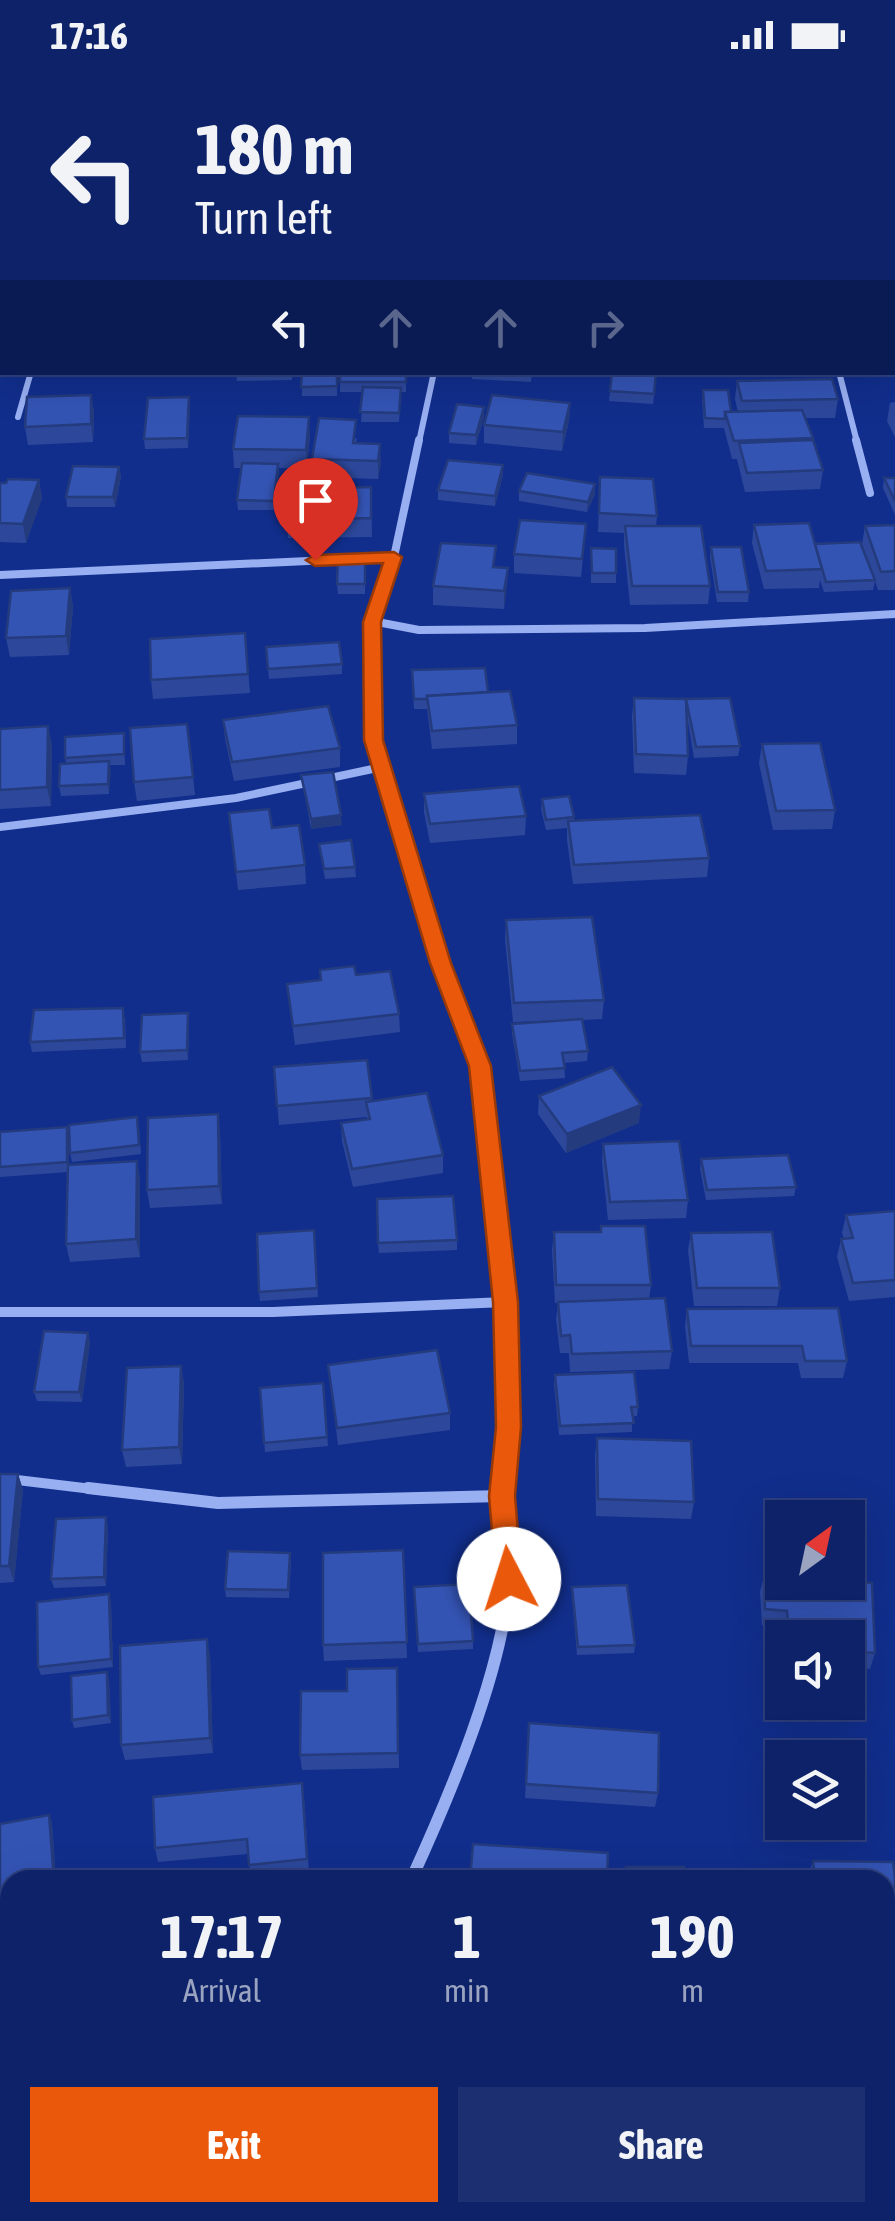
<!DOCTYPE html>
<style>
:root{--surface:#0d2269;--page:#1b2f71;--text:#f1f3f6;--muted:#9aa4c0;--line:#2d3f7d;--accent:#ea580c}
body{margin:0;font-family:"Asap Condensed",sans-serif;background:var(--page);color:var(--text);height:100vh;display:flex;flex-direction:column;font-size:38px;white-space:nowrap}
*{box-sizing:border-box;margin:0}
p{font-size:32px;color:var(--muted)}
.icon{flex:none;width:55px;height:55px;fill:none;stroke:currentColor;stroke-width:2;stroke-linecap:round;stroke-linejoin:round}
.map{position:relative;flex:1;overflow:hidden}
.drawer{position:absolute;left:0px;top:1800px;width:895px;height:352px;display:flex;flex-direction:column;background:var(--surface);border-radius:30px 30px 0 0;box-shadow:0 10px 40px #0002,0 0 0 2px var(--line)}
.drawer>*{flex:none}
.hud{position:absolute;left:0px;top:0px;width:895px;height:305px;box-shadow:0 10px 40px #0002,0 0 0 2px var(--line);background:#0d2269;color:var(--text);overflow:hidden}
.needle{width:65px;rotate:33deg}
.controls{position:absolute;left:765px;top:1430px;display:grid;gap:20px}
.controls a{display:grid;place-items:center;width:100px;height:100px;border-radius:0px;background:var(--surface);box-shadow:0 10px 40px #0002,0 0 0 2px var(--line);font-size:50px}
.pin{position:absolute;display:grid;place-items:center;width:85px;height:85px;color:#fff;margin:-102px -42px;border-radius:50% 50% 50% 0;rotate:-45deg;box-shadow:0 0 10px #0007}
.pin .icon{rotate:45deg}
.me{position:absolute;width:110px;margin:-55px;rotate:355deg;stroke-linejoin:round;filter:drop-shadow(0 0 8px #0008)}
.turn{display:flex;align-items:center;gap:35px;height:210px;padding:0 30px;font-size:45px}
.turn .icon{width:130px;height:130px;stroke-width:2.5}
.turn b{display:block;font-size:70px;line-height:85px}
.lanes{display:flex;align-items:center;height:95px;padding:0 30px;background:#0003;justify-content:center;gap:50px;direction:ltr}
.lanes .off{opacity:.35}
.eta{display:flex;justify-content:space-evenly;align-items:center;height:170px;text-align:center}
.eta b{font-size:60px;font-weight:700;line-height:70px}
.button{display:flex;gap:20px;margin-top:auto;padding:20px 30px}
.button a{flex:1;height:115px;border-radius:0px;background:var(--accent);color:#fff;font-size:40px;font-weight:700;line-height:115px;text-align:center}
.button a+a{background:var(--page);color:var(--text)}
.status{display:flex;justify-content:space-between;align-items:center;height:70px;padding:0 50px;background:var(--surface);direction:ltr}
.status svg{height:28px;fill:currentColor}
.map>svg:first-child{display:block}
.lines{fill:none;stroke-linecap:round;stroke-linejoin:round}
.lane{stroke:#98aff2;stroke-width:10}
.street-far3{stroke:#98aff2;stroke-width:6}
.street-far2{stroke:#98aff2;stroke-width:8}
.street-far1{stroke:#98aff2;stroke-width:10}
.street{stroke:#98aff2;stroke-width:12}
.wall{fill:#2d489b}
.shaded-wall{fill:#243b7e}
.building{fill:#3454b4;stroke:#243b7e;stroke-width:2.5}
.route{fill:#ea580c;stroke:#983908;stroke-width:2.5}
</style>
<div class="status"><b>17:16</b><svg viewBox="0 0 49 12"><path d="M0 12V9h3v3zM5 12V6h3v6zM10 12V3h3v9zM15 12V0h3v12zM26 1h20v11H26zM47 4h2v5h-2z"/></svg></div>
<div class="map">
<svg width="895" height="2151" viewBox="0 0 895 2151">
<rect width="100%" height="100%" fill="#112e8c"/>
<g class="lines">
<!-- lane -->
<g class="lane">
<polyline points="885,2134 895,2134"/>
<polyline points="270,2151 282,2142"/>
</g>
<!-- street-far3 -->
<g class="street-far3">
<polyline points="293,2 300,0"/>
<polyline points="839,302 857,372"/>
<polyline points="18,347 31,302"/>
<polyline points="419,372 434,302"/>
</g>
<!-- street-far2 -->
<g class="street-far2">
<polyline points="419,370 394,487 372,551 374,671 424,837"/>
<polyline points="856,370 870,423"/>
<polyline points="0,505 394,487"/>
<polyline points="372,551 419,560 645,558 895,544"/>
<polyline points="0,757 236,728 382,697"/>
</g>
<!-- street-far1 -->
<g class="street-far1">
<polyline points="423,835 480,996 505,1232 508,1357 502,1421"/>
<polyline points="0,1242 273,1242 505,1232"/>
<polyline points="0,1408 109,1421"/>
</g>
<!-- street -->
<g class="street">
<polyline points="88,1418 218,1433 502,1426"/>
<path d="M411,1810c38,-83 92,-209 98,-300 2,-30 -9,-61 -6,-92"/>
<polyline points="302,2142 302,2151"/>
</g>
</g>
<!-- wall -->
<g class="wall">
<polygon points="892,129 895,129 895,190 892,186"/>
<polygon points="892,210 895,210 895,295 892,296"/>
<polygon points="236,302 293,302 292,310 237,311"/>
<rect x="302" y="302" width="35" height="24"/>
<polygon points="340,302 406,302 406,322 401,322 399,352 361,352 363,322 340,322"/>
<polygon points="472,302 532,302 531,312 472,309"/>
<polygon points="539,302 608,302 608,307 539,304"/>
<polygon points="612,302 657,302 653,334 609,331"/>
<polygon points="737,311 838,329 835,348 806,348 813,368 823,400 820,419 745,422 737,389 732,389 724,358 704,358 702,330 703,320 731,342 738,342 735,329"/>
<polygon points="91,325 94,343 93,372 28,375 25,357"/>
<polygon points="189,327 190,337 188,378 145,379 144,369"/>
<polygon points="895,332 895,367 887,351 890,333"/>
<polygon points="570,333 569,351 562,381 484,373 484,355"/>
<polygon points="484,347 476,375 449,373 449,363"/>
<polygon points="310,365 307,399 279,398 275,440 238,440 237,430 242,398 234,398 233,379"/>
<polygon points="357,368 356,373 381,393 378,409 313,407 312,389"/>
<polygon points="503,395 503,405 495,436 438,430 438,420"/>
<polygon points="119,397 121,407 115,437 67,437 66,427"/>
<polygon points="600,407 657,446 656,456 710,516 708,534 630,535 624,475 624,463 598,462"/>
<polygon points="884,408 895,408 895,445 883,418"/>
<polygon points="39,410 42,428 26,473 0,472 0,413"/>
<polygon points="595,414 595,424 587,442 519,431 519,421"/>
<polygon points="371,417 372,467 288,468 287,450"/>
<polygon points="586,454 581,507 514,503 514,484"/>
<polygon points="754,455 868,492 862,474 865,456 895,455 895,520 878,520 875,511 873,520 824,522 820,510 819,518 764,519 752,473"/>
<polygon points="711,477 749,522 748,532 717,532 710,487"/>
<polygon points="591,478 616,503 616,513 591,513"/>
<polygon points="365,487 365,524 338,524 337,514"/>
<polygon points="508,498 504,539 433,535 433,516"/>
<polygon points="70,518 73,537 69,585 10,587 6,568"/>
<polygon points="245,563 250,623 153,629 151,610"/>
<polygon points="266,577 342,594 342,604 269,609"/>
<polygon points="412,600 488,622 517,655 517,674 432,679 427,639 414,639"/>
<polygon points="634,628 686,629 740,676 738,686 694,688 687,646 688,686 686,705 634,703 632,646"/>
<polygon points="223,650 340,678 340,697 234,711 225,669"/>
<polygon points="187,654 195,725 137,731 134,712"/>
<polygon points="0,659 52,674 51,736 0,739"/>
<polygon points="124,663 125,695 110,695 109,724 61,726 59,716 66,693 65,688"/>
<polygon points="762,674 835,740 832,759 773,760 759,693"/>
<polygon points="301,705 342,755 311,759"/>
<polygon points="424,724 526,746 525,765 430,773 424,742"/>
<polygon points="542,729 574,747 574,751 709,788 707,807 573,814 567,770 567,758 546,760 541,739"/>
<polygon points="229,743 272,758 305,795 306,814 238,820"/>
<polygon points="319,774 355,797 356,807 325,809"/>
<polygon points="506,850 604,930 602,949 582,950 588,981 587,991 564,993 565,1008 520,1011 512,964 512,954 567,950 513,952 505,869"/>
<polygon points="320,900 356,905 399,944 400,962 295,975 287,914 320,910"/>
<polygon points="125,948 126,978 32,982 30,972"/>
<polygon points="189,953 188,990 142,992 140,982"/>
<polygon points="367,990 372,1031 443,1085 443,1103 353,1117 342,1071 341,1053 367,1049 367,1047 279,1055 274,997"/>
<polygon points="539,1026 639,1053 566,1083 538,1044"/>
<polygon points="218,1044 220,1062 222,1134 150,1138 147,1120"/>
<polygon points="67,1057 69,1067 69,1095 137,1091 140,1109 140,1187 70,1192 66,1174 68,1102 0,1107 0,1062"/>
<polygon points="139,1057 141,1084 72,1092 70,1083"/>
<polygon points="603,1074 688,1130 686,1148 608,1150 602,1092"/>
<polygon points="701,1089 796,1117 794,1126 706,1130 700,1099"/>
<polygon points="895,1141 895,1227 849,1231 837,1187 841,1169 844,1169 842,1163 846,1145"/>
<polygon points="601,1156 651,1215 649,1229 672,1281 669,1299 570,1302 569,1283 560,1283 556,1249 558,1233 555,1233 552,1180 554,1162 600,1162"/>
<polygon points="314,1160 318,1227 260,1231 259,1222"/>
<polygon points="691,1163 780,1218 777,1236 694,1236 688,1180"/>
<polygon points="457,1170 457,1180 379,1183 378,1173"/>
<polygon points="687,1239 847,1291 843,1308 801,1308 798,1293 689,1293 685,1256"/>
<polygon points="88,1263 90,1272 82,1332 37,1331 34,1322"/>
<polygon points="328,1295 450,1343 450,1360 338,1375"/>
<polygon points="181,1296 184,1314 182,1394 126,1397 122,1380"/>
<polygon points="555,1305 638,1337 637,1346 632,1346 632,1362 559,1365 554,1315"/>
<polygon points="323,1313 328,1376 265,1382 260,1318"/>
<polygon points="597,1368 694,1432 691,1449 596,1446 595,1385"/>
<polygon points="0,1404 18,1404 23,1420 14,1512 0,1513"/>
<polygon points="108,1456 106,1516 54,1518 51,1509"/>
<polygon points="403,1480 407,1588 324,1591 323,1575"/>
<polygon points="290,1483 291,1492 289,1528 226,1527 225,1519"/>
<polygon points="764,1506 875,1583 870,1599 848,1597 848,1568 784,1568 783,1557 762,1555 760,1522"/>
<polygon points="414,1517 473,1571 473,1579 418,1582"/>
<polygon points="572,1517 635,1575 634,1583 577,1585 572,1526"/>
<polygon points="109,1524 111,1533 113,1597 41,1605 38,1597"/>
<polygon points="210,1584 213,1683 125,1690 121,1675"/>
<polygon points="397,1598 399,1698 302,1700 300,1685 347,1621"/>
<polygon points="107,1602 109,1610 111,1653 74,1658 72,1650"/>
<polygon points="529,1653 658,1723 655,1737 525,1728"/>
<polygon points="304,1727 309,1803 251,1809 248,1784 158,1792 155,1778"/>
<polygon points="49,1745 52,1753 56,1810 10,1810 10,1839 2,1841 0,1836 0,1754"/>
<polygon points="813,1791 895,1808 895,1900 885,1900 885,1810 809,1810 808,1805"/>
</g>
<!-- shaded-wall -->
<g class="shaded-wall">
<polygon points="883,0 895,0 895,6 892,6 892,2 882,2"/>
<polygon points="91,325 94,343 93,372 91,354"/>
<polygon points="189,327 190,337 188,378 187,368"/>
<polygon points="570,333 569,351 562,381 563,362"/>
<polygon points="484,337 484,347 476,375 476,365"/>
<polygon points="309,347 310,365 307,399 306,380"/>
<polygon points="380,374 381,393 378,409 378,391"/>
<polygon points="278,394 279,404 275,440 274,431"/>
<polygon points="503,395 503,405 495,436 495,426"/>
<polygon points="119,397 121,407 115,437 113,427"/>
<polygon points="39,410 42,428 26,473 23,454"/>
<polygon points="595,414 595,424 587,442 588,432"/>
<polygon points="508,498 507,516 504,539 504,521"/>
<polygon points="70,518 73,537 69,585 66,566"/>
<polygon points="48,656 52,674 51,736 47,717"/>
<polygon points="109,691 111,701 109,724 108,714"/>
<polygon points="341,745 342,755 311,759 311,749"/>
<polygon points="188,943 189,953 188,990 187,980"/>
<polygon points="641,1035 639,1053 566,1083 567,1064"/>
<polygon points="218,1044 220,1062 222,1134 219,1116"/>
<polygon points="67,1057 69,1067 69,1102 67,1092"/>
<polygon points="137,1091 140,1109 140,1187 136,1169"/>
<polygon points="88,1263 90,1272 82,1332 79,1322"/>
<polygon points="181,1296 184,1314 182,1394 179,1377"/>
<polygon points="18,1404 23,1420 14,1512 9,1496"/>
<polygon points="106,1447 108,1456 106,1516 104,1507"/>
<polygon points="109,1524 111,1533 113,1597 111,1589"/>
<polygon points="207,1569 210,1584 213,1683 210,1668"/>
<polygon points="107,1602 109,1610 111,1653 108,1645"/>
<polygon points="49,1745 52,1753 56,1810 54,1810"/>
</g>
<!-- building -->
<g class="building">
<polygon points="335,0 426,0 426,2 334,2"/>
<polygon points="460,0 473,0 475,2 462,2"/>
<polygon points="476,0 492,0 493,2 477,2"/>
<polygon points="496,0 518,0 519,2 498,2"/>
<rect x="0" y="80" width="2" height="19"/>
<rect x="892" y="129" width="3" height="20"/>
<polygon points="892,159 895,159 895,178 892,174"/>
<rect x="0" y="209" width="2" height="26"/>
<rect x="892" y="220" width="3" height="27"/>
<polygon points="895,249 895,278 892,278 892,250"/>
<polygon points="302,302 337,302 337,316 301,317"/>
<rect x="340" y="302" width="66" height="10"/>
<polygon points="612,302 656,302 654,324 610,321"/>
<polygon points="832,309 838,329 742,331 737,311"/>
<polygon points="363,317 401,318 399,343 360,342"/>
<polygon points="703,320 728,320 731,342 725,342 725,349 705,348"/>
<polygon points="91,325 91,354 25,357 27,327"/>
<polygon points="492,325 570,333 563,362 484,355"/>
<polygon points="189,327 187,368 144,369 148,328"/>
<polygon points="457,334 484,337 476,365 449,363"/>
<polygon points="802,340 813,368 734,371 725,342"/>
<polygon points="238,346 309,347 306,380 233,379"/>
<polygon points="319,348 356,350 353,373 380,374 378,391 312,389"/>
<polygon points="813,370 823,400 747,403 739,373"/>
<polygon points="448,390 503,395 495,426 438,420"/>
<polygon points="242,393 278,394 274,431 237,430"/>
<polygon points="73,396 119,397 113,427 66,427"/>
<polygon points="527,403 595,414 588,432 519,421"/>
<polygon points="600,407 653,409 657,446 599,443"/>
<polygon points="884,408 895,408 895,431"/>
<polygon points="8,409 39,410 23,454 0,453 0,413 6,413"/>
<polygon points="371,417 371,448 287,450 288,418"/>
<polygon points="520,450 586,454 582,489 514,484"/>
<polygon points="809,453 822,499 766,501 754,455"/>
<polygon points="895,455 895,501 881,502 865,456"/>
<polygon points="625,456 701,456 710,516 632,516"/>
<polygon points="860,472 875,510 826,512 815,474"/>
<polygon points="441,473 496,476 493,497 508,498 504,521 433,516"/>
<polygon points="711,477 741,477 749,522 718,522"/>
<polygon points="591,478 616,479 616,503 592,503"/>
<polygon points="338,487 365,487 365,514 337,514"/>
<polygon points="70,518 66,566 6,568 11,521"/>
<polygon points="245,563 248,604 151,610 150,569"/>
<polygon points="339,572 342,594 268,599 266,577"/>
<polygon points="485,598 488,622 427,626 427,629 414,629 412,600"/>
<polygon points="510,621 517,655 432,661 427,626"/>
<polygon points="634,628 686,629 688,686 636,684"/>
<polygon points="730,628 740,676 696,677 686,629"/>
<polygon points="328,636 340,678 232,692 223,650"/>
<polygon points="187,654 193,707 134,712 130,658"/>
<polygon points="48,656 47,717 0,720 0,659"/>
<polygon points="124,663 124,684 65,688 65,667"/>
<polygon points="820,673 835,740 776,741 762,674"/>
<polygon points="109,691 108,714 59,716 60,694"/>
<polygon points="333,702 341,745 311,749 301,705"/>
<polygon points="519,716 526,746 430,754 424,724"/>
<polygon points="569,726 574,747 546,750 542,729"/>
<polygon points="269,739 272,758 299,755 305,795 236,802 229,743"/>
<polygon points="700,745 709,788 574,795 568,751"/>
<polygon points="351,770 355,797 324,799 319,774"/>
<polygon points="592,847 604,930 514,933 506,850"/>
<polygon points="354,896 356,905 390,901 399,944 293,956 287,914 321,910 320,900"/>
<polygon points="123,938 124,968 30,972 34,940"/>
<polygon points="188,943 187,980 140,982 142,945"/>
<polygon points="582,949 588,981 562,983 565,998 520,1001 512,954"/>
<polygon points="367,990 372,1028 277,1036 274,997"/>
<polygon points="612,997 641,1035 567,1064 539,1026"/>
<polygon points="427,1023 443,1085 352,1099 341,1053 370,1049 366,1032"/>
<polygon points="218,1044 219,1116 147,1120 148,1048"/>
<polygon points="137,1047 139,1075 70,1083 69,1055"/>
<polygon points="67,1057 67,1092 0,1097 0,1062"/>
<polygon points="679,1071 688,1130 610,1132 603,1074"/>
<polygon points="788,1085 796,1117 707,1120 701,1089"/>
<polygon points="137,1091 136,1169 66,1174 68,1095"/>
<polygon points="453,1126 457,1170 378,1173 377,1129"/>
<polygon points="895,1141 895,1210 853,1213 841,1169 853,1168 846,1145"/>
<polygon points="601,1156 645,1156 651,1215 556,1215 554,1162 601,1162"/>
<polygon points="314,1160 317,1218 259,1222 257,1164"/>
<polygon points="772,1162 780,1218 697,1218 691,1163"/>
<polygon points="665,1228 672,1281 572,1284 570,1265 561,1266 558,1232"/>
<polygon points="838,1238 847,1291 805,1291 802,1276 691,1276 687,1239"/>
<polygon points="44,1261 88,1263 79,1322 34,1322"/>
<polygon points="437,1280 450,1343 337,1358 328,1295"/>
<polygon points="181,1296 179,1377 122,1380 127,1298"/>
<polygon points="634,1302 638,1337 631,1337 634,1353 560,1356 555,1305"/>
<polygon points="323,1313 327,1367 264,1373 260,1318"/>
<polygon points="597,1368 691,1371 694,1432 598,1429"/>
<polygon points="0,1404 18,1404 9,1496 0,1496"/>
<polygon points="106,1447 104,1507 51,1509 56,1449"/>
<polygon points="403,1480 407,1572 323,1575 323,1483"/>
<polygon points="228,1481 290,1483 288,1520 225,1519"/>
<polygon points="764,1506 782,1507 782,1512 848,1512 872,1513 875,1583 848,1581 848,1568 789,1568 787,1541 765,1539"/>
<polygon points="469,1514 473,1571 418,1574 414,1517"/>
<polygon points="627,1515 635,1575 578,1577 572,1517"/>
<polygon points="109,1524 111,1589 38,1597 37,1532"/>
<polygon points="207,1569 210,1668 121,1675 120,1576"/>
<polygon points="397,1598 398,1683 300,1685 301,1621 347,1621 347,1599"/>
<polygon points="107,1602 108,1645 72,1650 71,1606"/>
<polygon points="529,1653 659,1663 658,1723 526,1714"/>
<polygon points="302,1713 307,1789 249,1795 247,1769 155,1778 153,1727"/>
<polygon points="49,1745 54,1810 10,1810 10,1831 0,1833 0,1754"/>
<polygon points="473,1774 608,1783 607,1810 470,1810"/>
<polygon points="813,1791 893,1792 895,1808 895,1887 885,1887 885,1810 815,1810"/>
<polygon points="626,1797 684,1797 686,1810 627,1810"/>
<polygon points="885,1918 895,1922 895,2053 888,2082 885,2081"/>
<polygon points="59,2142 169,2142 172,2151 42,2151"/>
<rect x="395" y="2142" width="142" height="9"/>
</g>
<!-- route -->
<polygon class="route" points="394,482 402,487 381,552 383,670 451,893 491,996 518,1232 521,1357 515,1426 522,1509 518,1517 509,1521 500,1517 496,1509 489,1426 496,1357 493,1232 469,996 430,893 364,670 363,552 383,493 315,496 306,490 315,485"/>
</svg>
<div class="controls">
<a><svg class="needle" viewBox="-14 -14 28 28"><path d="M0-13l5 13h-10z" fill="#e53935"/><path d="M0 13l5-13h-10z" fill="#9aa4c0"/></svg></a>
<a><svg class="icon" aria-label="sound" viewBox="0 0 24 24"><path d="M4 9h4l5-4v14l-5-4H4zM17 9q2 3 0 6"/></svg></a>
<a><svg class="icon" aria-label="layers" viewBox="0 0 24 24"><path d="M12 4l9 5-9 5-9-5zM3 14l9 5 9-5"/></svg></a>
</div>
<div class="pin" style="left:315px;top:490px;background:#d93025"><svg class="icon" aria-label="arrive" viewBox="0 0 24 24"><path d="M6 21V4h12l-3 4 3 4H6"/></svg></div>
<svg class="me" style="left:509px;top:1509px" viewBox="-20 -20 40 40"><circle r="19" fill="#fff"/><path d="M0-13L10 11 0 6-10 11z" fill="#ea580c"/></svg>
<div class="hud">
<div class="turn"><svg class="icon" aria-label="left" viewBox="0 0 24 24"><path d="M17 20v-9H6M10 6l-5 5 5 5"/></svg><div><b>180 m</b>Turn left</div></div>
<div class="lanes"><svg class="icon" aria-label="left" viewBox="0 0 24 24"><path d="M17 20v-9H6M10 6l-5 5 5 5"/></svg><svg class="icon off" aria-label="ahead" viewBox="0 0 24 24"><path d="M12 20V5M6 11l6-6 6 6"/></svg><svg class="icon off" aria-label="ahead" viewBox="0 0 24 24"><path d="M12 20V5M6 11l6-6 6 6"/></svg><svg class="icon off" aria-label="right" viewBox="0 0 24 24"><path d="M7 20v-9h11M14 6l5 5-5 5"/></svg></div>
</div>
<section class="drawer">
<div class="eta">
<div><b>17:17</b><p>Arrival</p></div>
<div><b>1</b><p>min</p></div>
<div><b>190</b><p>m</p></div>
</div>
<div class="button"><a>Exit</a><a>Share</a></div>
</section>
</div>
